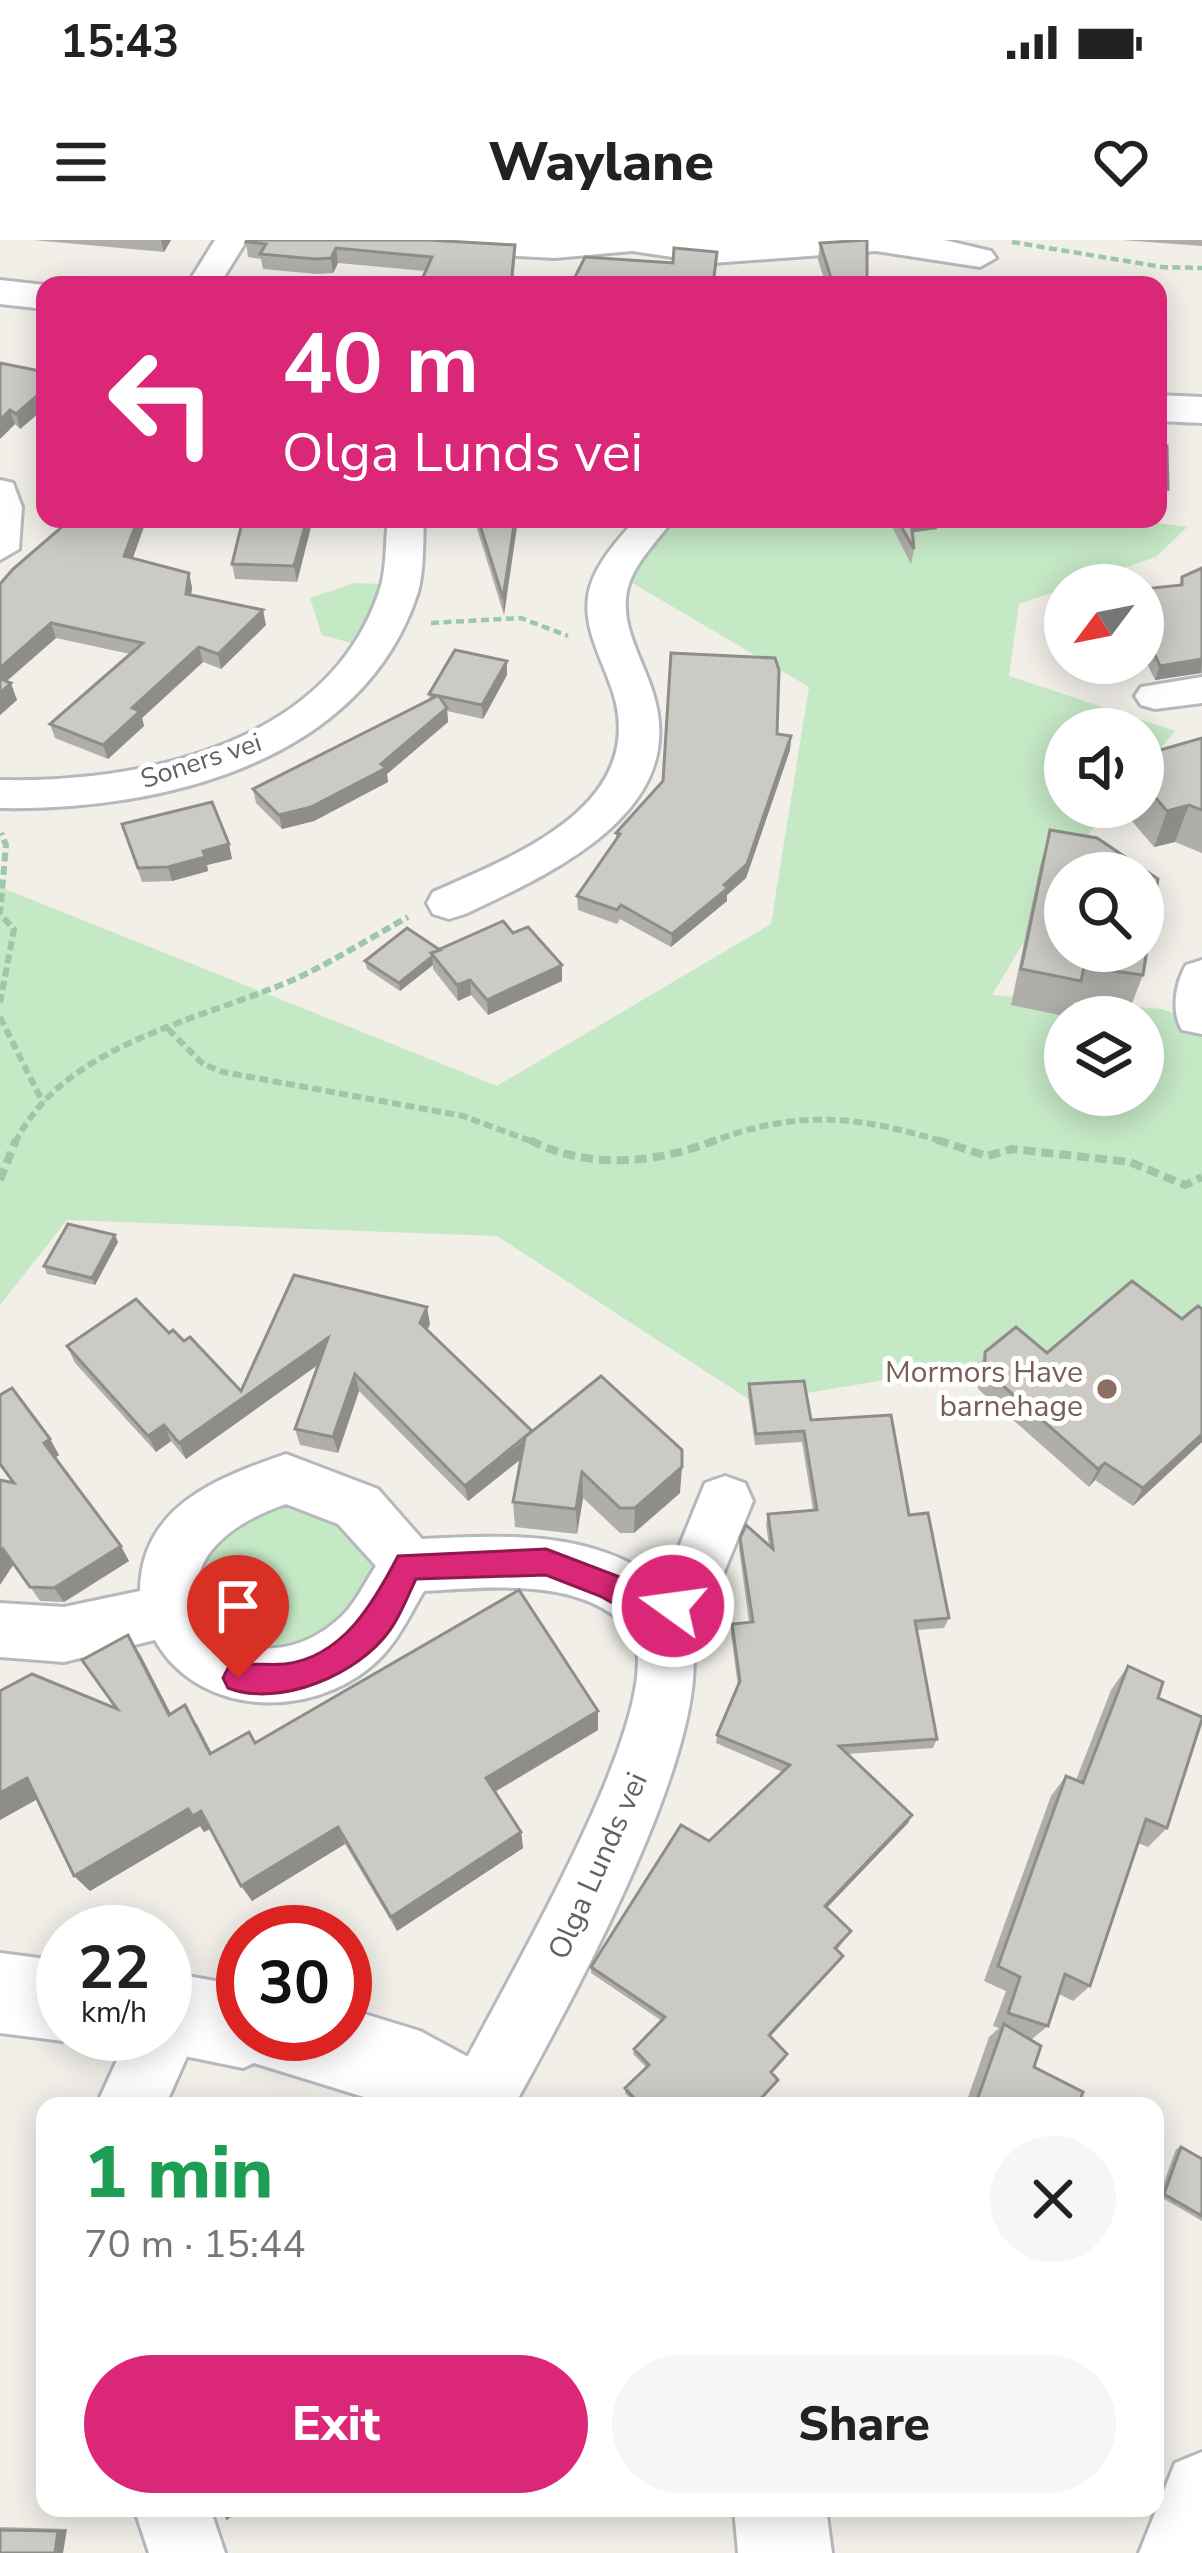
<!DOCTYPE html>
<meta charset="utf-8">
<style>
:root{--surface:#fff;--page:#f6f6f6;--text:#222;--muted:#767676;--accent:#db2777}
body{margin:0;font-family:"Nunito Sans",sans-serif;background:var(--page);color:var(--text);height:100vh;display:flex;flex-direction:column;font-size:45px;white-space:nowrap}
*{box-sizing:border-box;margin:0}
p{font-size:39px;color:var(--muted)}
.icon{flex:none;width:66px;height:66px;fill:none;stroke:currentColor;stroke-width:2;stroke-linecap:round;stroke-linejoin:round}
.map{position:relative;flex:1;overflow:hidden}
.drawer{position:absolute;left:36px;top:1857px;width:1128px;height:420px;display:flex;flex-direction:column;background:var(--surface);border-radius:24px;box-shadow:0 6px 30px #0003}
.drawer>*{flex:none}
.guide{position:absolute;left:36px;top:36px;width:1131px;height:252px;border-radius:24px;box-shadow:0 6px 30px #0003;background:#db2777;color:#fff;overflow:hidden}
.needle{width:78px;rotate:238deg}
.controls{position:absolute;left:1044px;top:324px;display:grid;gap:24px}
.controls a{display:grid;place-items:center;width:120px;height:120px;border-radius:50%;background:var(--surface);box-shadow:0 6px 30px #0003;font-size:60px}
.speed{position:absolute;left:36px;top:1665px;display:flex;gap:24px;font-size:60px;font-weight:700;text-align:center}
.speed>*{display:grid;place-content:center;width:156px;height:156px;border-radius:50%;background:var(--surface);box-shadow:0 6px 30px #0003;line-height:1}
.speed small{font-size:30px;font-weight:400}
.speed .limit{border:18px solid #d22;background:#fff;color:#111}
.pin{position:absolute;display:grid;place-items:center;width:102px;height:102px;color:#fff;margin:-123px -51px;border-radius:50% 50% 50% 0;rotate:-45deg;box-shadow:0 0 12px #0007}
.pin .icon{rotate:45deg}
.me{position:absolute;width:132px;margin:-66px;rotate:284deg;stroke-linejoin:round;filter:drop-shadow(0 0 9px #0008)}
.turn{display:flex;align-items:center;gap:42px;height:252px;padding:0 48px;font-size:54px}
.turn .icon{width:156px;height:156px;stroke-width:2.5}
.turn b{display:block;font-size:84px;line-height:102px}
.round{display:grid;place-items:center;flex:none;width:126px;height:126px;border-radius:63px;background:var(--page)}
.head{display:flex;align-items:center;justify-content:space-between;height:204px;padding:0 48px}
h1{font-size:72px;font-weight:800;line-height:90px;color:#1e9e55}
.primary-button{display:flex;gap:24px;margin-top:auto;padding:24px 48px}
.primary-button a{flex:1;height:138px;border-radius:72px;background:var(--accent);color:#fff;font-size:48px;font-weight:800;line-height:138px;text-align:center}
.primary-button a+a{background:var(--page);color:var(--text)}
.status{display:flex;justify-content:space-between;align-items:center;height:84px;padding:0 60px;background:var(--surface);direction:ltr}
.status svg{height:33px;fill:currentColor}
header{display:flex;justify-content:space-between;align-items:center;height:156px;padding:0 48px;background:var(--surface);font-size:54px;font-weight:800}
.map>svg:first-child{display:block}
.green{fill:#c5e8c5;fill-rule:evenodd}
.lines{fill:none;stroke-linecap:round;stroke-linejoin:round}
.street-casing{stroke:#b5b8bc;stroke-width:6}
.secondary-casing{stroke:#b6babf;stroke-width:6}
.path-far2{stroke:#9cc7a9;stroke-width:4.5;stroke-dasharray:8 4.5;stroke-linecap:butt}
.path-far1{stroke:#9cc7a9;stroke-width:6;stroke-dasharray:9 4.5;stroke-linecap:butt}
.path{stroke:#9cc7a9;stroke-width:8;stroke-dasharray:12 6;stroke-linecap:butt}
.street{fill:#fff;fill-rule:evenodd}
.secondary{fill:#fff;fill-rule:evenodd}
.wall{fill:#afaea9}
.shaded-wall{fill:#8f8d8a}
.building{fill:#cccac5;stroke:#8f8d8a;stroke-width:3;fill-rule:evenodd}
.route{fill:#db2777;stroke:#8e194d;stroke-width:3}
.education-dot{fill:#8d6e63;stroke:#fff;stroke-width:4.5}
.labels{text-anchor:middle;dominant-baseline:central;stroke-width:10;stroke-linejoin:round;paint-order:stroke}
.far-street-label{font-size:27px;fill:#5f6368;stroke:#fff}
.education-label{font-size:30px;fill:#785e54;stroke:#fff;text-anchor:end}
.street-label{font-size:30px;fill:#5f6368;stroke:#fff}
</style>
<div class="status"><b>15:43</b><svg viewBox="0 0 49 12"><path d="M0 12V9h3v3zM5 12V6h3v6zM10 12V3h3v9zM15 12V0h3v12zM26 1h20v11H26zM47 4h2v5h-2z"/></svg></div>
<header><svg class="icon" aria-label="menu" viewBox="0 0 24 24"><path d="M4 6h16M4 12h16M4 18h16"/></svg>Waylane<svg class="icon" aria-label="heart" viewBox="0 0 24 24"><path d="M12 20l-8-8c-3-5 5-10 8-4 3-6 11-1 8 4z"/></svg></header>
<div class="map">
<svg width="1202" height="2313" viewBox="0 0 1202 2313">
<rect width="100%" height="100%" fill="#f1efe8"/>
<!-- green -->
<g class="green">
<path d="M632,279h495l60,8 -31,30 -137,47 -10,72 166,55 -32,38v-40h-78v78h46l-23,28 -96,160 170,14 40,15v303l-449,75 -256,-166 -430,-16 -67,85v-418l497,199 274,-162 38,-237 -192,-113zM1065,777h78v78h-78z"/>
<polygon points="355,343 380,344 355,404 322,395 310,358"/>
<polygon points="310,1260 369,1302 375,1332 365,1363 290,1415 246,1411 212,1389 198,1356 205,1311 258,1268"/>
</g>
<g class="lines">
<!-- street casing -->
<g class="street-casing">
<g id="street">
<polygon points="215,0 247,0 219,45 187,45"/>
<polygon points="429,0 944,0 991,11 996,18 980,27 876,11 713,23 632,11 555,18 443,12 432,10"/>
<polygon points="0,240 13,243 22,267 19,309 0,320"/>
<path d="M388,279h36c-1,23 0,51 -6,73 -55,172 -260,219 -418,216v-28c142,3 327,-35 379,-188 8,-22 6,-50 9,-73z"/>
<path d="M636,279h37c-15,22 -37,41 -45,68 -10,37 15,72 25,106 38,119 -103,181 -188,221l-16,5 -16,-5 -6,-11 6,-11c76,-34 207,-82 183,-189 -8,-35 -33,-69 -28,-106 4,-30 29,-56 48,-78z"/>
<polygon points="1202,437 1202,463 1155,469 1141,465 1135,456 1141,447"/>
<path d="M1202,720v74l-20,-4c-11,-18 -7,-46 4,-65z"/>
<path d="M286,1214l92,35 44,50c78,-4 169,-9 235,41l20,-28 28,-69 20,-7 20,7 8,18 -40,98 -25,27c38,101 -122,384 -174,480h-71c31,-75 245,-415 184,-479 -48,-51 -140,-39 -203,-36 -11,18 -21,40 -35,57 -58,72 -187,76 -234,-8l-91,22 -64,-5v-54l64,4 76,-16c1,-85 77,-113 146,-137zM286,1264l52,20 38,42c-10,15 -19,34 -31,47 -103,103 -241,-46 -59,-109z"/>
<polygon points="165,1761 188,1770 197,1794 165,1866 96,1866 129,1794 165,1794"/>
<polygon points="1202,2212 1202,2313 1139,2313 1175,2223"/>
<polygon points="134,2268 210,2268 225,2313 149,2313"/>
</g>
</g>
<!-- secondary casing -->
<g class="secondary-casing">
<g id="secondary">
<polygon points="0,40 45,45 45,69 0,64"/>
<polygon points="1158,155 1202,157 1202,183 1158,181"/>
<polygon points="0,1713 63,1721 63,1794 80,1794 63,1801 0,1793"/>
<polygon points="165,1732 243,1746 243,1794 345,1794 345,1768 420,1791 505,1837 518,1866 393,1866 254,1823 243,1828 165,1812 136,1801 134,1794 165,1794"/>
<polygon points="734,2268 826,2268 832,2313 738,2313"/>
</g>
</g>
<!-- path-far2 -->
<g class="path-far2">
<polyline points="1012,2 1162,27 1202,28"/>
<polyline points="431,383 521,378 568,396"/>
</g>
<!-- path-far1 -->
<g class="path-far1">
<polyline points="0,763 14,689 0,674 6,605 1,593"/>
<polyline points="0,777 43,863"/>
<polyline points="168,789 203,824 223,832 463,876 536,903"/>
<path d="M15,903c49,-100 187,-123 280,-164 39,-18 75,-41 113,-62"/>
<path d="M708,903c88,-34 150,-28 239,0"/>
</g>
<!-- path -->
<g class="path">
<path d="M530,900c58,30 126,24 186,0"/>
<polyline points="937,900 987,916 1012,909 1130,922 1185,945 1202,937"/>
<polyline points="0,940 16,900"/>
</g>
<!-- street -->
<use href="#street" class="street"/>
<!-- secondary -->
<use href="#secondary" class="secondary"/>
</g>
<!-- wall -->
<g class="wall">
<polygon points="33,0 171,0 164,12"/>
<polygon points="867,0 866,45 826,45 818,20 820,3"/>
<polygon points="1202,0 1202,6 1122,0"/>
<polygon points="246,2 515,20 513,45 423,45 423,37 425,31 338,23 333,33 317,34 263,29 261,19 248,17"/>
<polygon points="0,123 45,132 45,168 20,189 15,184 0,199"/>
<polygon points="1158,204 1168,249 1164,264 1158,263"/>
<polygon points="313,279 297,342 235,339 232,324"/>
<polygon points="474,279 518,279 504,375"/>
<polygon points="888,279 939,279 937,289 912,292 914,309 911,324"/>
<polygon points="146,281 133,318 189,333 192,348 191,355 266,385 221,429 203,422 142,478 144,486 108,519 55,498 50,484 130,414 56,398 6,441 17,460 0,475 0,344"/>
<polygon points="1202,328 1202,434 1201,433 1155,440 1143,415 1143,349 1179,345 1182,337"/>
<polygon points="507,435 483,479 447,471 448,482 387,534 388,542 314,581 282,589 256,563 253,549 430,460 429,454"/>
<polygon points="777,494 791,496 790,510 746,638 727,655 727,661 671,707 620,679 617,684 578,670 577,656 616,601 616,593"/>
<polygon points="1202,498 1202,613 1175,602 1154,607 1120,567 1143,567 1143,515"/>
<polygon points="122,584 229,604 232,619 207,625 208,631 172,641 142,642"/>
<polygon points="1050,590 1143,735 1129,771 1074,762 1069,777 1011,765 1040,626"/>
<polygon points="513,693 562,741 488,775 471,755 458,761 433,729 433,725 400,751 367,729 365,721 440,710"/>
<polygon points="118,1002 95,1045 47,1034 44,1026"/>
<polygon points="430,1084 427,1090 532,1191 680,1253 634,1293 620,1293 583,1258 577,1294 515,1287 513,1262 521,1219 468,1261 359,1151 338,1213 300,1205 295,1189 318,1124 186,1219 171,1201 156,1212 75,1123 67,1106 169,1093 184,1101 241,1151"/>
<polygon points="985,1112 1047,1113 1202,1202 1133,1266 1095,1240 1089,1247 978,1149 978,1132"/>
<polygon points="749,1144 811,1180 909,1275 949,1378 944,1388 917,1390 937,1499 933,1508 847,1514 912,1575 908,1583 827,1667 851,1691 837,1710 839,1722 770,1796 785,1819 772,1833 778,1840 775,1844 756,1866 637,1866 625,1853 625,1848 646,1827 633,1814 634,1809 662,1781 591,1733 591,1727 709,1601 783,1532 716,1503 717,1495 738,1447 731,1393 732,1384 749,1382 739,1308 740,1298 769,1306 766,1285 768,1274 813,1270 802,1202 755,1205 748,1156"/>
<polygon points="50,1199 59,1215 55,1218 129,1321 64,1362 40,1361 14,1324 13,1243"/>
<polygon points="128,1395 141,1416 170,1474 197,1484 212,1513 255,1503 598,1490 495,1552 521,1592 523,1608 397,1691 345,1604 252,1661 211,1589 204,1592 200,1586 90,1651 74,1636 37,1559 0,1580 0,1451 117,1469"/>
<polygon points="1128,1426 1158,1458 1167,1588 1148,1607 1138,1603 1090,1746 1073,1761 1059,1754 1048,1786 1032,1799 1026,1797 1034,1827 1078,1866 965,1866 989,1797 999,1788 993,1786 1006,1751 984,1741 1051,1556 1066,1536 1076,1540 1111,1450"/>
<polygon points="1181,1907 1202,1919 1202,1981 1159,1956 1176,1909"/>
<polygon points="0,2287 67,2289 0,2313"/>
</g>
<!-- shaded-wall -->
<g class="shaded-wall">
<polygon points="161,0 171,0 164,12"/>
<polygon points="336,8 338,23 333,33 331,18"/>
<polygon points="45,149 45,168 20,189 16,174"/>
<polygon points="10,170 15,184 0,199 0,180"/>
<polygon points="138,279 146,281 128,331 124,316"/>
<polygon points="307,279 313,279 297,342 294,326"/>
<polygon points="515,279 518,279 504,375 503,358"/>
<polygon points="911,279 939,279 937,289 909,293"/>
<polygon points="189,333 192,348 189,369 186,354"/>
<polygon points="263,370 266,385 221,429 218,414"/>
<polygon points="51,383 56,398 0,447 0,428"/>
<polygon points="199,407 203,422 142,478 144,486 108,519 103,505 132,468"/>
<polygon points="1202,419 1201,433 1155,440 1160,426"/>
<polygon points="507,421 507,435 483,479 482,465"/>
<polygon points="11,443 17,460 0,475 0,453"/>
<polygon points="447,468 448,482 387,534 388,542 314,581 282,589 279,575 381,524"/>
<polygon points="791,496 790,510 746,638 727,655 727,661 671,707 672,694 724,645"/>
<polygon points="1189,565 1175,602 1154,607 1167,571"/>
<polygon points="229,604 232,619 207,625 208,631 172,641 168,627 203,611"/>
<polygon points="432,717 433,725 400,751 399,743"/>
<polygon points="562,725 562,741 488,775 487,760"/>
<polygon points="470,740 471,755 458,761 457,745"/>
<polygon points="115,995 118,1002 95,1045 92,1038"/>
<polygon points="427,1067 430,1084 423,1100 420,1083"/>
<polygon points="328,1098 332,1115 186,1219 179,1203"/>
<polygon points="355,1134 359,1151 338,1213 333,1197"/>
<polygon points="164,1185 171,1201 156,1212 148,1196"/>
<polygon points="534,1193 535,1208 468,1261 465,1246"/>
<polygon points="1202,1194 1202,1202 1133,1266 1143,1248"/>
<polygon points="50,1199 59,1215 53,1219 44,1203"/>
<polygon points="1105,1223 1095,1240 1089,1247 1098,1229"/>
<polygon points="682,1227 680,1253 634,1293 635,1268"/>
<polygon points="582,1232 583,1258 577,1294 576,1269"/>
<polygon points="121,1306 129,1321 64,1362 54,1348"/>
<polygon points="3,1309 14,1324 0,1345 0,1314"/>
<polygon points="128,1395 141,1416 181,1493 169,1475"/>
<polygon points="598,1471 598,1490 489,1555 486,1538"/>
<polygon points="27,1538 43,1556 0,1580 0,1553"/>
<polygon points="188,1569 201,1571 213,1587 204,1592 200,1586 90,1651 74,1636"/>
<polygon points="912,1575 908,1583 822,1673 825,1666"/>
<polygon points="338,1587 345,1604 252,1661 241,1646"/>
<polygon points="521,1592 523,1608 397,1691 391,1677"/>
<polygon points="843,1716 839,1722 767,1800 769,1795"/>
<polygon points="67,2289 63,2313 55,2313 58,2291"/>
</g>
<!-- building -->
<g class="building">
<polygon points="247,0 428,0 515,5 511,45 486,45 423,37 432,17 336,8 331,18 315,19 260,14 266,4 246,2"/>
<polygon points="867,0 867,42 832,41 820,3"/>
<polygon points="674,8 717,12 713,45 571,45 585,17 673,23"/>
<polygon points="1046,39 1095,40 1096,45 1047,45"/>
<polygon points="0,123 45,132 45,149 16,174 10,170 0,180"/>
<polygon points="1158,204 1167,206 1168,249 1158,248"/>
<polygon points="71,279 138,279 124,316 189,333 186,354 263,370 218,414 199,407 132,468 140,471 103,505 50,484 143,403 51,383 0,428 0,344 13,329"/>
<polygon points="243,279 307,279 294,326 232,324"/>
<polygon points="478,279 515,279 503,358"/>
<polygon points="897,279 911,279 914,309"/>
<polygon points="1202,328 1202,419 1160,426 1148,400 1143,400 1143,349 1182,345 1182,337"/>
<polygon points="455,410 507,421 482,465 439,456 447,468 381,524 386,528 311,567 279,575 253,549 437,456 429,454"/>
<polygon points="671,413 775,418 779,430 777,494 791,496 747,624 724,645 728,648 672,694 621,665 617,670 577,656 620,594 616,593 663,541"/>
<polygon points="0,439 11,443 0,453"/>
<polygon points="1202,498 1202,570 1189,565 1167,571 1143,543 1143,515"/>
<polygon points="212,562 229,604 203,611 205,617 168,627 138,628 122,584"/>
<path d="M1050,590l47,8 61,41 -15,96 -59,-8 -3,14 -60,-12zM1065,633h78v78h-78z"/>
<polygon points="503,681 513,693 528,687 562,725 487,760 470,740 457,745 431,713"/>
<polygon points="407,688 440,710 431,713 433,716 399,743 365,721"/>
<polygon points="68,984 115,995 92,1038 44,1026"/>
<polygon points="294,1035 427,1067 420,1083 532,1191 465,1246 355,1134 333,1197 295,1189 328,1098 179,1203 164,1185 148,1196 67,1106 136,1059 169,1093 173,1090 184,1101 190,1097 241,1151"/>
<polygon points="1132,1041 1182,1079 1198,1066 1202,1069 1202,1194 1143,1248 1105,1223 1098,1229 985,1130 985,1112 1016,1087 1047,1113"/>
<polygon points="601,1136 682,1210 682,1227 635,1268 620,1268 582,1232 576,1269 513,1262 525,1197"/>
<polygon points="804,1141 811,1180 891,1175 909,1275 928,1273 949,1378 915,1381 937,1499 839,1506 912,1575 825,1666 851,1691 835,1708 843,1716 769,1795 787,1814 771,1832 778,1840 754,1866 641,1866 625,1848 649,1825 634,1809 665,1777 591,1727 681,1585 709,1601 790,1525 717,1495 740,1441 732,1384 753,1382 740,1298 746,1285 773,1309 768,1274 817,1270 804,1191 756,1194 749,1144"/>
<polygon points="12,1148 50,1199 44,1203 121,1306 54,1348 30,1347 3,1309 0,1314 0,1240 14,1243 0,1224 0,1155"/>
<polygon points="519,1350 598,1471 486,1538 521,1592 391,1677 338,1587 241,1646 201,1571 193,1576 188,1569 74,1636 27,1538 0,1553 0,1451 32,1434 117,1469 82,1420 128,1395 169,1475 185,1465 210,1514 249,1492 255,1503"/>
<polygon points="1128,1426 1163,1442 1158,1458 1202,1477 1202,1479 1167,1588 1146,1579 1090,1746 1065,1734 1048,1786 1008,1773 1020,1737 998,1726 1066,1536 1083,1543"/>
<polygon points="1004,1784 1041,1806 1034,1827 1083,1852 1078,1866 975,1866"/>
<polygon points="1181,1907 1202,1919 1202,1976 1164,1954"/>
<polygon points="223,2268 241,2268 227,2278"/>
<polygon points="0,2290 58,2291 55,2313 0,2313"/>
</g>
<!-- route -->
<path class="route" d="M546,1309l74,28 37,22 16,-7 11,4 4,10 -4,9 -28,12 -56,-31 -54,-21 -130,4c-8,16 -15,36 -26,51 -31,44 -110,78 -162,58l-5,-10 5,-10c19,-7 37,-2 57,-4 58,-7 89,-62 113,-108z"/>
<!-- markers -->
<circle class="education-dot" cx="1107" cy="1149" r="12"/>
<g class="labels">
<!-- far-street labels -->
<g class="far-street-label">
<text transform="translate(201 521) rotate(-18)">Soners vei</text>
</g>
<!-- education labels -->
<g class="education-label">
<text x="1083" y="1132">Mormors Have<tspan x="1083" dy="34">barnehage</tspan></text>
</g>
<!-- street labels -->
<g class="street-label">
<text transform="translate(598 1626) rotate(-66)">Olga Lunds vei</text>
</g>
</g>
</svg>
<div class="controls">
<a><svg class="needle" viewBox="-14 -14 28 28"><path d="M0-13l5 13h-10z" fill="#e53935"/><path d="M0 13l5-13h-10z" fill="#767676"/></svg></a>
<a><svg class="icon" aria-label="sound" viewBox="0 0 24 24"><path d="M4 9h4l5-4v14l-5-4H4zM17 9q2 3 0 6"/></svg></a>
<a><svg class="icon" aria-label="search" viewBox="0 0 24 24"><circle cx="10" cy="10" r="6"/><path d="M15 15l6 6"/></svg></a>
<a><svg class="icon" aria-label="layers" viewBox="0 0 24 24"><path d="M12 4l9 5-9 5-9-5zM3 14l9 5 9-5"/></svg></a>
</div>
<div class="speed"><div>22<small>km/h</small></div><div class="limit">30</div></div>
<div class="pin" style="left:238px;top:1438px;background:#d93025"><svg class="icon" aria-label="arrive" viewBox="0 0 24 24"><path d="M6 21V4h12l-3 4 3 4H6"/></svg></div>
<svg class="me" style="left:673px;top:1366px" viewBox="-20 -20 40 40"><circle r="17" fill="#db2777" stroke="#fff" stroke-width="3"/><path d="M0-11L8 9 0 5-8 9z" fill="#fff"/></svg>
<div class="guide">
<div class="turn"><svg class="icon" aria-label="left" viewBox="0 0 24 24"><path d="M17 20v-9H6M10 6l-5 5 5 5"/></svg><div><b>40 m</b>Olga Lunds vei</div></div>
</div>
<section class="drawer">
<div class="head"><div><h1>1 min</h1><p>70 m · 15:44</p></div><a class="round"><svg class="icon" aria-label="close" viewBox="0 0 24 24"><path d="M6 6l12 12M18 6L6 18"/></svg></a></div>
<div class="primary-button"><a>Exit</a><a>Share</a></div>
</section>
</div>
